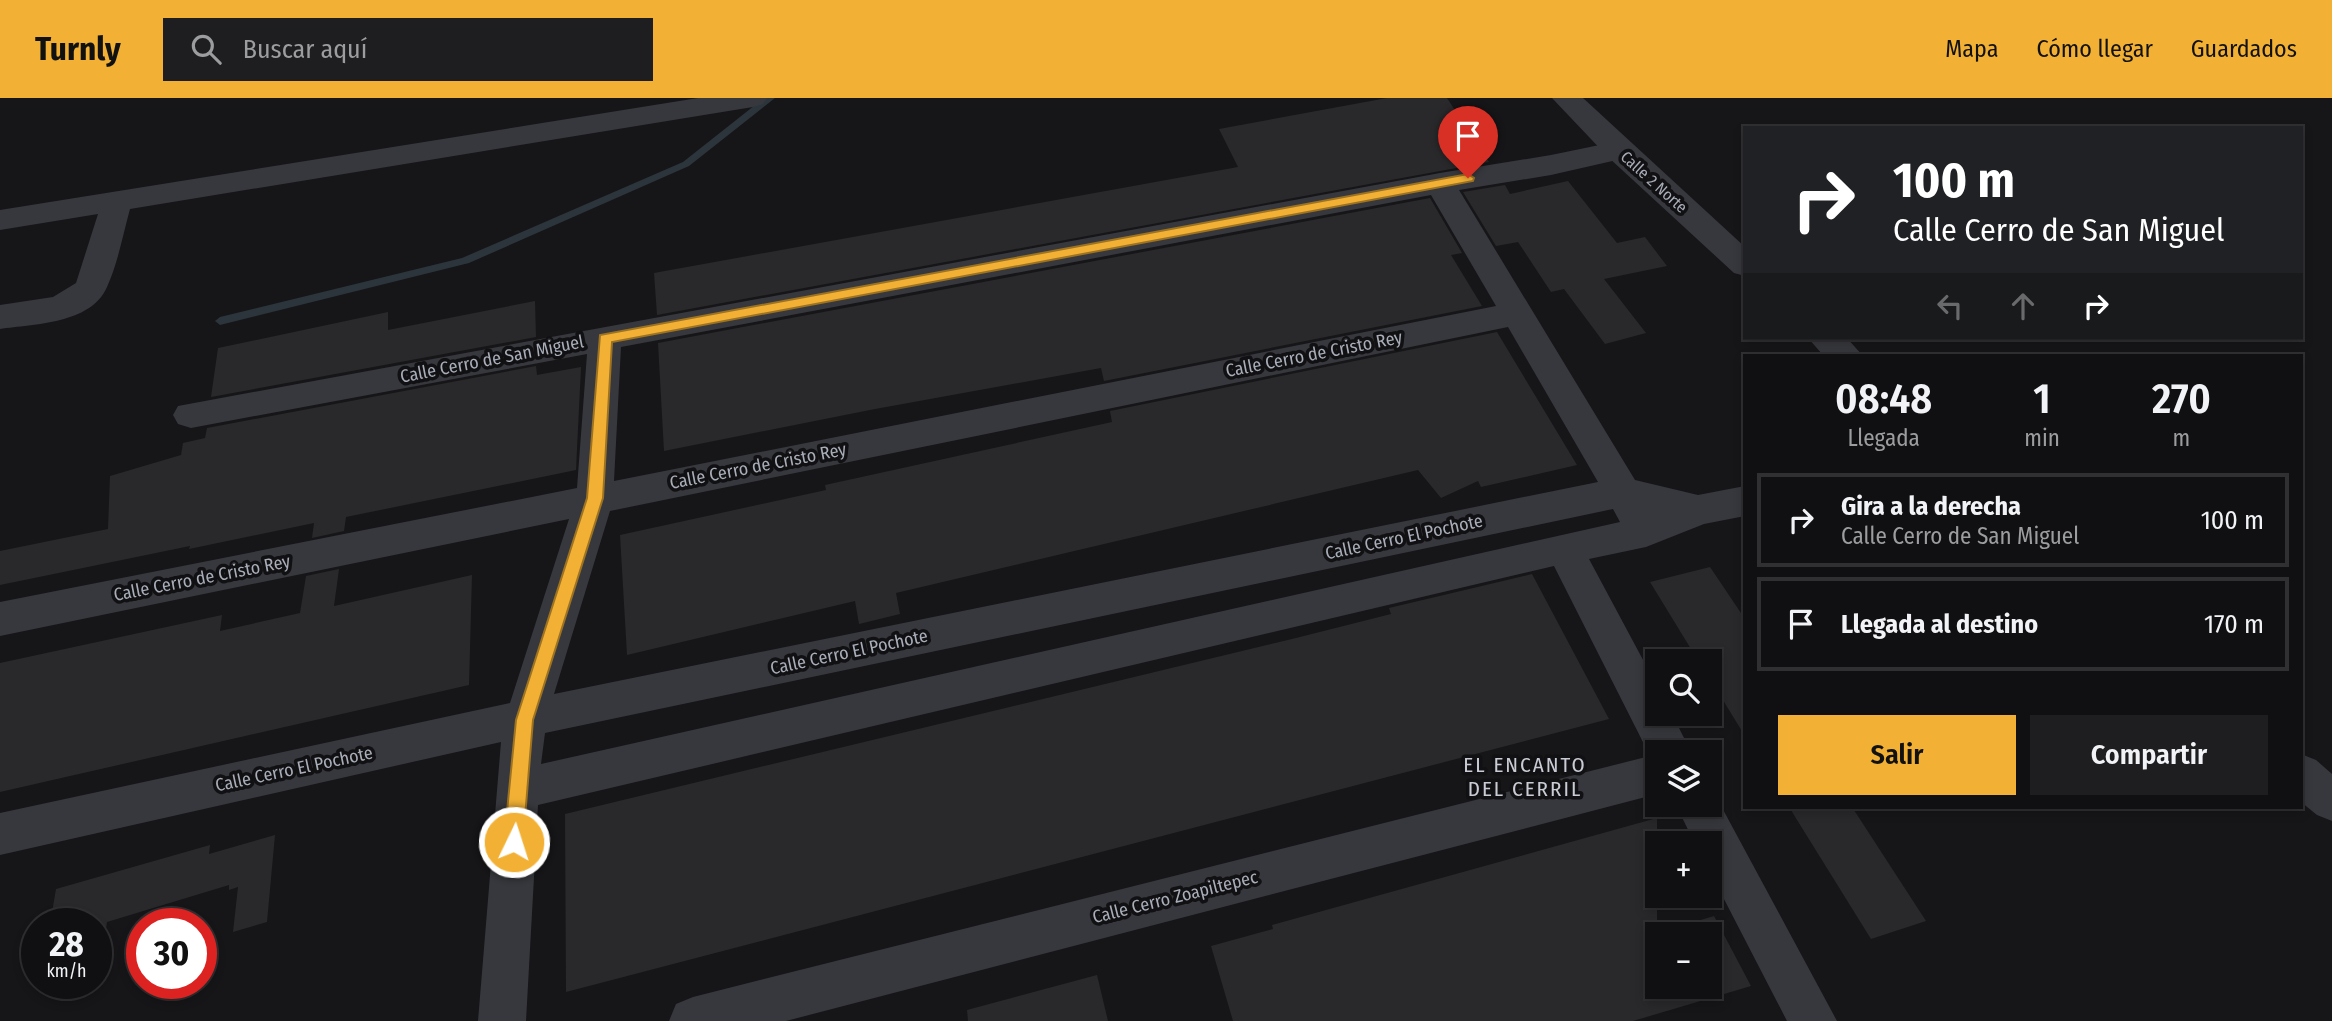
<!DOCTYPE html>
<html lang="es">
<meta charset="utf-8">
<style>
:root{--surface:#101012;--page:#1e1e20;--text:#f1f3f6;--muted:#9c9d9f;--line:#303032;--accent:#f2b134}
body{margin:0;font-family:"Fira Sans Condensed",sans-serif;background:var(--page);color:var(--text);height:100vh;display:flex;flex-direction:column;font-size:26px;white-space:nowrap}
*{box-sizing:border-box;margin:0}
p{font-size:23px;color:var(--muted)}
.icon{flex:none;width:38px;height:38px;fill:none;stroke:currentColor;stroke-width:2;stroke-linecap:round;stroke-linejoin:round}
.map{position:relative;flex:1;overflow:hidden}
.side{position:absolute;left:1743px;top:256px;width:560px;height:455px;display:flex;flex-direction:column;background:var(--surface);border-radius:0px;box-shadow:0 4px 10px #0003,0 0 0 2px var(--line)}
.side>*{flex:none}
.hud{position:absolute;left:1743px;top:28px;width:560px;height:214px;border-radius:0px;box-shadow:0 4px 10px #0003,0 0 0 2px var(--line);background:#202124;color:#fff;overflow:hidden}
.tools{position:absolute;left:1645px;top:551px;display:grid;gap:14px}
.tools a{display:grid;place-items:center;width:77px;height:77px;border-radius:0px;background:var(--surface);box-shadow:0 4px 10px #0003,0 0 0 2px var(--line);font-size:35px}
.speed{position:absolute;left:21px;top:810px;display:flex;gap:14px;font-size:35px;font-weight:700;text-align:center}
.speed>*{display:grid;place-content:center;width:91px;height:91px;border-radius:50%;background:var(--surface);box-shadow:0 4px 10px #0003,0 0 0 2px var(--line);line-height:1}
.speed small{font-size:18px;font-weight:400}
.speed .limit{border:10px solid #d22;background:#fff;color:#111}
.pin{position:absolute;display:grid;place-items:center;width:60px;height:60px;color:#fff;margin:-72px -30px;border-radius:50% 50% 50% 0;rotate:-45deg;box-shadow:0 0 7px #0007}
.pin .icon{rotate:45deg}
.me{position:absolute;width:77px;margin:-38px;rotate:4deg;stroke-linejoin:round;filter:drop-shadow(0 0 5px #0008)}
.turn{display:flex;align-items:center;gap:24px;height:147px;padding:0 35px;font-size:32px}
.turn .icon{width:91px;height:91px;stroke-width:2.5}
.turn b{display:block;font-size:49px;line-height:60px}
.lanes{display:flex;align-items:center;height:66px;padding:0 35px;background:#0003;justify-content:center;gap:35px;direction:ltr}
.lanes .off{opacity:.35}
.eta{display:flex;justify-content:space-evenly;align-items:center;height:119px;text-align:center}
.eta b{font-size:42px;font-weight:600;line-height:49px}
.cta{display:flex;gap:14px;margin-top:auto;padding:14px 35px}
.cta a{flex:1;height:80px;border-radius:0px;background:var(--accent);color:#111;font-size:28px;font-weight:600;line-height:80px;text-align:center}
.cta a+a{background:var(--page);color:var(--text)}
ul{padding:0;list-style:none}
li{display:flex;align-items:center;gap:21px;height:94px;margin:0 14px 10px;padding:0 21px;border:4px solid var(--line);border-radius:0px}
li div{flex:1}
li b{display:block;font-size:26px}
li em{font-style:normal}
header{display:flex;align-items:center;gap:42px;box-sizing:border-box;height:98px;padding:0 35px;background:var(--accent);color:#111}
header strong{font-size:33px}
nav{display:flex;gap:38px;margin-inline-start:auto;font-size:24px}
.search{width:490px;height:63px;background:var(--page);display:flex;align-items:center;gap:18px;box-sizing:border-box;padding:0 24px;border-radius:0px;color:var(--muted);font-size:26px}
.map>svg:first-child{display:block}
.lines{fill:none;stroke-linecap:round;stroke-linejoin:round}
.stream{fill:#2c353c;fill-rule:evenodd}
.building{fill:#29292c;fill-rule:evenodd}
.minor{fill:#37383d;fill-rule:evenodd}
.tertiary{fill:#37383d;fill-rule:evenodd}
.route{fill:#f2b134;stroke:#9d7322;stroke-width:2}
.labels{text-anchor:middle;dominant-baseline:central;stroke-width:7;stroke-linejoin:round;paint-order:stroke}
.far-street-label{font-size:16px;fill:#a8adb8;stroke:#111113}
.street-label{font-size:18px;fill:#a8adb8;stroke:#111113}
.quarter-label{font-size:21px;letter-spacing:2px;fill:#c9ccd4;stroke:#111113}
</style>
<header>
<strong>Turnly</strong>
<div class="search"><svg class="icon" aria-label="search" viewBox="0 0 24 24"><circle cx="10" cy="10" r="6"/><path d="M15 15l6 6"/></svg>Buscar aquí</div>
<nav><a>Mapa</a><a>Cómo llegar</a><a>Guardados</a></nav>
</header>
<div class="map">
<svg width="2332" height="923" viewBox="0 0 2332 923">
<rect width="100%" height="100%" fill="#161618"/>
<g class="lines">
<!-- stream -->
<polygon class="stream" points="764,0 775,0 689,68 469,165 220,227 215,223 220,219 462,160 683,64"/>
</g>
<!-- building -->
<g class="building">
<polygon points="1387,0 1447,0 1489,64 657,217 654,175 1238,69 1219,31"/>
<polygon points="1568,83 1617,145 1645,139 1667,168 1604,181 1646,235 1605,246 1564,191 1551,194 1518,144 1496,148 1463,94 1505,87 1510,96"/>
<polygon points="1430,100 1462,155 1451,157 1482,208 1104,283 1101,270 875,311 664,353 658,245"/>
<polygon points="535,203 536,239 211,299 218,250 388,214 388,232"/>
<polygon points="1497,234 1577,367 1481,389 1478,383 1441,400 1418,372 896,495 900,516 859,526 855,503 627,557 620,437 826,392 825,387 1112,324 1110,313"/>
<polygon points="536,268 537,277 581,269 576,372 346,419 344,433 312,440 314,425 189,451 190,448 0,487 0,453 108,431 110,378 181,357 183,345 205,340 207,330"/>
<polygon points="1710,469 1745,521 1745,638 1710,581 1710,564 1699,564 1650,484"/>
<polygon points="339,471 334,508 472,477 469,587 0,694 0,565 222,517 220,533 300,515 306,478"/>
<polygon points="1532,476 1609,621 566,894 565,716 1296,540 1391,516 1389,510"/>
<polygon points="1789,709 1852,709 1926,823 1871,841"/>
<path d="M1657,720v115l57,-17 37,70 -118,35h-400l-22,-75 62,-17 -1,-4zM1657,836h53v53h-53z"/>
<polygon points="275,737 267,824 233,834 238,789 229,792 229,787 107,824 104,845 96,847 96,826 50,826 56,791 210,747 209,756"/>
<polygon points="1097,877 1108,923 968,923 967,912"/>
</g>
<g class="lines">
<!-- minor -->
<g class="minor">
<path d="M698,0h69l-4,6 -10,3 -623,102c-7,25 -12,54 -23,78 -16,37 -73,37 -107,42v-24l53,-8 23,-14 22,-69 -98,16v-20z"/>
<path d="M1619,43l11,2 4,7 -4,7 -79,18 -92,15 176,290 63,15 47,-9v30l-41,8 -58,23 -57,12 68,127v28h15l19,38h-34v42l-871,227h-117l7,-17 17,-7 957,-241 -96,-190 -1016,239 -12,216h-48l23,-279 -501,113v-42l510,-110 59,-184 -569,117v-34l577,-114 10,-134 -396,74 -13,-4 -5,-9 5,-9 1262,-233 111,-18zM1431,97l65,111 -882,175 7,-134zM1508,229l90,155 -1044,212 56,-183zM1613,411l7,13 -1079,242 4,-31z"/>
<polygon points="1710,691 1713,693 1837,923 1787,923 1710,774 1710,746 1695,746 1676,707 1710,707"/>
</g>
<!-- tertiary -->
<g class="tertiary">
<polygon points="1552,0 1583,0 1745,149 1745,178 1734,175 1608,59"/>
<polygon points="1808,240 1847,240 1862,257 1823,257"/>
<polygon points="2301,656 2316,662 2332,676 2332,723 2317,717 2301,704"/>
</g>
</g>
<!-- route -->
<polygon class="route" points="1468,76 1474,80 1473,83 612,244 603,400 533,622 523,744 520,750 514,752 507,750 504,744 516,622 587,400 600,237"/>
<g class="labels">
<!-- far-street labels -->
<g class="far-street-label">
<text transform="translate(1654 84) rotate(42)">Calle 2 Norte</text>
</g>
<!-- street labels -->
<g class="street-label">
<text transform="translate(1314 256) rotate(-11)">Calle Cerro de Cristo Rey</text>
<text transform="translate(492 261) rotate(-11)">Calle Cerro de San Miguel</text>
<text transform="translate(758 368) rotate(-11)">Calle Cerro de Cristo Rey</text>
<text transform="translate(1404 439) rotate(-12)">Calle Cerro El Pochote</text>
<text transform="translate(202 480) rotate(-11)">Calle Cerro de Cristo Rey</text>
<text transform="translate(849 554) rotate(-12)">Calle Cerro El Pochote</text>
<text transform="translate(294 671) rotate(-12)">Calle Cerro El Pochote</text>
<text transform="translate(1175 799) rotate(-14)">Calle Cerro Zoapiltepec</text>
</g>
<!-- quarter labels -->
<g class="quarter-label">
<text x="1525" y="667">EL ENCANTO<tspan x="1525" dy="24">DEL CERRIL</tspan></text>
</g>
</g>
</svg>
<div class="tools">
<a><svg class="icon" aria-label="search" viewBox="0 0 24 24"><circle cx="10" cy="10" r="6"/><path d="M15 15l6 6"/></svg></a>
<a><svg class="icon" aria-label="layers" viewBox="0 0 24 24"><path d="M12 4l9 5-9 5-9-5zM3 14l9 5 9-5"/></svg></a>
<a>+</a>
<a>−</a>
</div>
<div class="speed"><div>28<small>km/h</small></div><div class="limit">30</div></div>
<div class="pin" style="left:1468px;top:80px;background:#d93025"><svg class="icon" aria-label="arrive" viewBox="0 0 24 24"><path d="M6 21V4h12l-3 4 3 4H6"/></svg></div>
<svg class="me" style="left:514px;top:744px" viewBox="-20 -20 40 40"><circle r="17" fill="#f2b134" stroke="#fff" stroke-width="3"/><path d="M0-11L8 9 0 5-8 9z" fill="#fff"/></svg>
<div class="hud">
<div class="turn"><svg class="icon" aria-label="right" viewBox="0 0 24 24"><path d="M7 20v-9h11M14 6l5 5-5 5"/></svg><div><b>100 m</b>Calle Cerro de San Miguel</div></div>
<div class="lanes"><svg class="icon off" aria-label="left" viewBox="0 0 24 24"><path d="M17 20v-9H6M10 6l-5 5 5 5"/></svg><svg class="icon off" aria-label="ahead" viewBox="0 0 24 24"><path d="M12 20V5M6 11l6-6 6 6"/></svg><svg class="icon" aria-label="right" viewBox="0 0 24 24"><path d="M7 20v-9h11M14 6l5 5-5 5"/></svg></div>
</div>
<section class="side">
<div class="eta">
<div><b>08:48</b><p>Llegada</p></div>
<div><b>1</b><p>min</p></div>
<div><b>270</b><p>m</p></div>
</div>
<ul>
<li><svg class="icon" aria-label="right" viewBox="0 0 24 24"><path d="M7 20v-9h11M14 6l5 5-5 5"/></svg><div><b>Gira a la derecha</b><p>Calle Cerro de San Miguel</p></div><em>100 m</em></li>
<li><svg class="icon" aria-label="arrive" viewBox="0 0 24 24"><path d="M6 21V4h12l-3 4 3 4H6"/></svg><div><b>Llegada al destino</b></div><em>170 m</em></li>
</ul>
<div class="cta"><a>Salir</a><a>Compartir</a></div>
</section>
</div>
